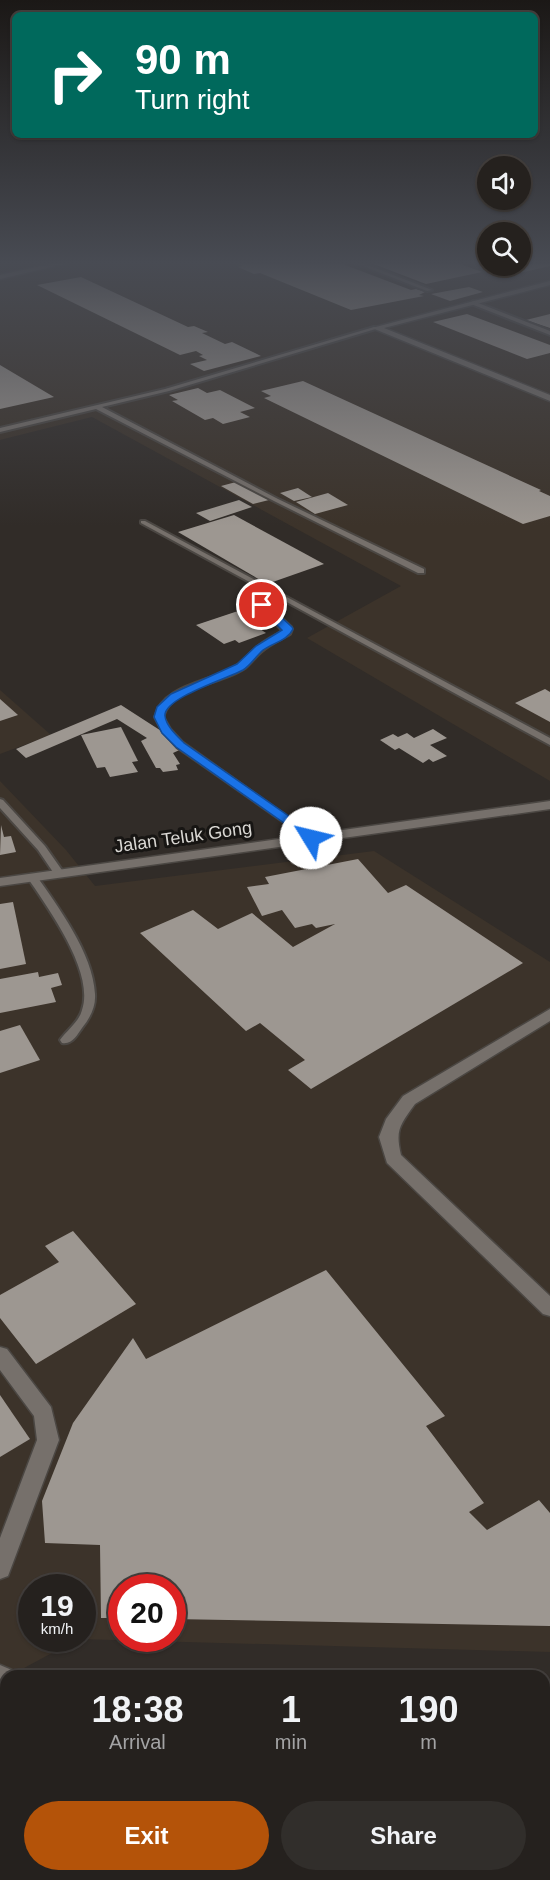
<!DOCTYPE html>
<style>
:root{--surface:#25211e;--page:#312e2b;--text:#f1f3f6;--muted:#a3a3a4;--line:#423e3c;--accent:#b45309}
body{margin:0;font-family:Arial,sans-serif;background:var(--page);color:var(--text);height:100vh;display:flex;flex-direction:column;font-size:22px;white-space:nowrap}
*{box-sizing:border-box;margin:0}
p{font-size:20px;color:var(--muted)}
.icon{flex:none;width:33px;height:33px;fill:none;stroke:currentColor;stroke-width:2;stroke-linecap:round;stroke-linejoin:round}
.map{position:relative;flex:1;overflow:hidden}
.panel{position:absolute;left:0px;top:1670px;width:550px;height:212px;display:flex;flex-direction:column;background:var(--surface);border-radius:18px 18px 0 0;box-shadow:0 2px 4px #0004,0 0 0 2px var(--line)}
.panel>*{flex:none}
.banner{position:absolute;left:12px;top:12px;width:526px;height:126px;border-radius:9px;box-shadow:0 2px 4px #0004,0 0 0 2px var(--line);background:#00695c;color:#fff;overflow:hidden}
.controls{position:absolute;left:477px;top:156px;display:grid;gap:12px}
.controls a{display:grid;place-items:center;width:54px;height:54px;border-radius:50%;background:var(--surface);box-shadow:0 2px 4px #0004,0 0 0 2px var(--line);font-size:30px}
.speed{position:absolute;left:18px;top:1574px;display:flex;gap:12px;font-size:30px;font-weight:700;text-align:center}
.speed>*{display:grid;place-content:center;width:78px;height:78px;border-radius:50%;background:var(--surface);box-shadow:0 2px 4px #0004,0 0 0 2px var(--line);line-height:1}
.speed small{font-size:15px;font-weight:400}
.speed .limit{border:9px solid #d22;background:#fff;color:#111}
.pin{position:absolute;display:grid;place-items:center;width:51px;height:51px;color:#fff;margin:-26px;border:3px solid #fff;border-radius:50%;box-shadow:0 2px 6px #0007}
.me{position:absolute;width:66px;margin:-33px;rotate:306deg;stroke-linejoin:round;filter:drop-shadow(0 0 4px #0008)}
.turn{display:flex;align-items:center;gap:21px;height:126px;padding:0 24px;font-size:27px}
.turn .icon{width:78px;height:78px;stroke-width:2.5}
.turn b{display:block;font-size:42px;line-height:51px}
.eta{display:flex;justify-content:space-evenly;align-items:center;height:102px;text-align:center}
.eta b{font-size:36px;font-weight:700;line-height:42px}
.button{display:flex;gap:12px;margin-top:auto;padding:12px 24px}
.button a{flex:1;height:69px;border-radius:36px;background:var(--accent);color:#fff;font-size:24px;font-weight:700;line-height:69px;text-align:center}
.button a+a{background:var(--page);color:var(--text)}
.map>svg:first-child{display:block}
.built{fill:#3c332a;fill-rule:evenodd}
.building{fill:#9d9791}
.lines{fill:none;stroke-linecap:round;stroke-linejoin:round}
.service-casing{stroke:#4b4743;stroke-width:4}
.minor-casing{stroke:#4b4743;stroke-width:3}
.tertiary-casing{stroke:#4b4743;stroke-width:3}
.service{fill:#76706b;fill-rule:evenodd}
.minor{fill:#76706b;fill-rule:evenodd}
.tertiary{fill:#76706b;fill-rule:evenodd}
.route{fill:#1a73e8;stroke:#114b97;stroke-width:1.5}
.labels{text-anchor:middle;dominant-baseline:central;stroke-width:6;stroke-linejoin:round;paint-order:stroke}
.street-label{font-size:18px;fill:#d9d7d3;stroke:#171513}
</style>
<div class="map">
<svg width="550" height="1880" viewBox="0 0 550 1880">
<rect width="100%" height="100%" fill="#312c28"/>
<!-- built -->
<g class="built">
<polygon points="0,263 487,263 488,266 520,266 521,263 550,263 550,781 307,638 401,586 92,417 0,440"/>
<polygon points="0,690 51,735 0,754"/>
<path d="M0,781l66,69 29,36 279,-35 176,111v690l-472,-13 -67,36 -5,1 -6,6zM32,1587h50v51h-50zM122,1587h50v51h-50z"/>
</g>
<!-- building -->
<g class="building">
<polygon points="236,263 340,263 411,290 416,289 425,292 419,295 424,296 351,310 260,273 254,274 238,267 243,266"/>
<polygon points="371,263 458,263 482,272 426,284"/>
<polygon points="488,263 488,266 550,263 550,266 511,275 479,264"/>
<polygon points="81,277 188,327 194,326 208,332 202,333 225,344 232,342 261,356 204,371 190,364 207,360 199,356 203,355 196,351 180,355 37,285"/>
<polygon points="469,287 483,292 450,301 431,294"/>
<polygon points="467,314 550,345 550,353 527,359 433,322"/>
<polygon points="550,314 550,328 526,320"/>
<polygon points="0,365 54,397 0,409"/>
<polygon points="303,381 541,490 539,491 550,496 550,516 523,524 264,398 271,396 261,391"/>
<polygon points="198,388 207,393 220,390 255,408 240,412 250,417 223,424 213,418 205,420 172,401 178,400 169,395"/>
<polygon points="236,482 269,500 253,504 221,486"/>
<polygon points="298,488 312,497 294,501 280,493"/>
<polygon points="328,493 348,505 315,514 296,502"/>
<polygon points="239,500 252,507 210,521 196,513"/>
<polygon points="234,515 324,564 267,584 178,532"/>
<polygon points="241,610 258,621 251,623 266,633 239,643 235,640 224,644 196,625"/>
<polygon points="545,689 550,692 550,722 515,703"/>
<polygon points="0,699 18,715 0,721"/>
<polygon points="121,705 186,747 173,753 180,764 176,765 178,770 163,772 160,768 156,768 141,741 147,738 117,719 26,758 16,749"/>
<polygon points="121,727 138,761 132,762 138,772 110,777 105,767 97,768 81,735"/>
<polygon points="433,729 447,738 430,745 447,756 433,762 429,759 423,763 399,748 395,750 380,740 393,734 398,737 407,733 414,738"/>
<polygon points="1,825 4,837 11,836 16,852 0,855"/>
<polygon points="358,859 388,893 406,885 523,963 311,1089 288,1070 305,1060 260,1023 246,1031 140,933 193,910 218,929 252,913 293,947 335,924 316,928 312,924 295,928 282,910 262,916 247,887 269,884 265,877"/>
<polygon points="13,902 26,964 0,969 0,904"/>
<polygon points="38,972 39,977 58,973 62,985 51,988 56,1002 0,1013 0,979"/>
<polygon points="20,1025 40,1060 0,1073 0,1031"/>
<polygon points="73,1231 136,1304 36,1364 0,1318 0,1295 59,1262 45,1246"/>
<polygon points="326,1270 445,1416 426,1426 484,1503 469,1512 487,1530 539,1500 550,1513 550,1626 172,1619 172,1587 122,1587 122,1618 101,1618 100,1545 45,1543 42,1501 73,1423 133,1338 146,1359"/>
<polygon points="0,1395 30,1439 0,1457"/>
<polygon points="6,1801 6,1870 0,1862 0,1806"/>
<polygon points="480,1875 541,1875 541,1880 479,1880"/>
</g>
<g class="lines">
<!-- service casing -->
<g class="service-casing">
<g id="service">
<polygon points="355,263 362,263 432,290 427,291"/>
<polygon points="473,301 550,331 550,335 471,304"/>
<polygon points="374,327 379,328 169,391 102,407 278,499 424,569 424,573 418,573 274,501 96,409 0,432 0,428 165,389"/>
<polygon points="141,521 145,521 550,738 550,745 141,523"/>
<path d="M259,603h6l26,24 1,2 -2,5c-9,5 -20,10 -28,17 -6,5 -11,12 -17,17 -22,16 -74,18 -82,49l7,12 13,14 131,93 2,2 -2,2 -3,1 -134,-94 -14,-15 -8,-15c8,-34 61,-35 84,-53 6,-4 11,-11 17,-16 8,-7 18,-12 27,-17l-24,-24z"/>
<polygon points="0,799 3,800 45,846 64,873 63,875 55,875 38,850 0,808"/>
<path d="M32,874l4,1c22,32 57,78 59,119 1,13 -5,24 -13,34 -5,7 -10,17 -20,15l-2,-3c7,-10 19,-18 22,-30 13,-38 -34,-102 -55,-133z"/>
</g>
</g>
<!-- minor casing -->
<g class="minor-casing">
<g id="minor">
<polygon points="55,263 68,263 0,279 0,275"/>
<polygon points="550,281 550,285 384,328 550,395 550,401 372,328"/>
<path d="M550,1009v12l-135,83c-15,21 -20,26 -14,51l149,141v20l-7,-2 -156,-151 -8,-26 7,-18 17,-23z"/>
<polygon points="0,1347 7,1349 51,1407 59,1440 8,1576 0,1579 0,1538 37,1440 34,1416 0,1370"/>
<polygon points="0,1665 14,1671 17,1676 6,1676 6,1691 0,1689"/>
<rect x="544" y="1692" width="6" height="24"/>
<polygon points="80,1875 108,1875 106,1880 78,1880"/>
<polygon points="140,1875 166,1875 167,1880 141,1880"/>
</g>
</g>
<!-- tertiary casing -->
<g class="tertiary-casing">
<polygon id="tertiary" points="550,801 550,809 0,886 0,878"/>
</g>
<!-- service -->
<use href="#service" class="service"/>
<!-- minor -->
<use href="#minor" class="minor"/>
<!-- tertiary -->
<use href="#tertiary" class="tertiary"/>
</g>
<!-- sky -->
<linearGradient id="sky" x2="0" y2="1"><stop stop-color="#1b1816"/><stop offset="0.5" stop-color="#484b53"/><stop offset="1" stop-color="#484b53" stop-opacity="0"/></linearGradient>
<rect width="550" height="526" fill="url(#sky)"/>
<!-- route -->
<path class="route" d="M259,603h7l26,24 1,2c-5,11 -20,14 -30,21 -7,6 -12,15 -20,20 -14,8 -80,28 -78,46 1,10 12,20 19,27l132,92 1,3 -6,4 -135,-95 -14,-14 -8,-16 3,-10 14,-13 66,-30 19,-18 26,-16 -23,-23z"/>
<g class="labels">
<!-- street labels -->
<g class="street-label">
<text transform="translate(183 837) rotate(-8)">Jalan Teluk Gong</text>
</g>
</g>
</svg>
<div class="controls">
<a><svg class="icon" aria-label="sound" viewBox="0 0 24 24"><path d="M4 9h4l5-4v14l-5-4H4zM17 9q2 3 0 6"/></svg></a>
<a><svg class="icon" aria-label="search" viewBox="0 0 24 24"><circle cx="10" cy="10" r="6"/><path d="M15 15l6 6"/></svg></a>
</div>
<div class="speed"><div>19<small>km/h</small></div><div class="limit">20</div></div>
<div class="pin" style="left:262px;top:605px;background:#d93025"><svg class="icon" aria-label="arrive" viewBox="0 0 24 24"><path d="M6 21V4h12l-3 4 3 4H6"/></svg></div>
<svg class="me" style="left:311px;top:838px" viewBox="-20 -20 40 40"><circle r="19" fill="#fff"/><path d="M0-13L10 11 0 6-10 11z" fill="#1a73e8"/></svg>
<div class="banner">
<div class="turn"><svg class="icon" aria-label="right" viewBox="0 0 24 24"><path d="M7 20v-9h11M14 6l5 5-5 5"/></svg><div><b>90 m</b>Turn right</div></div>
</div>
<section class="panel">
<div class="eta">
<div><b>18:38</b><p>Arrival</p></div>
<div><b>1</b><p>min</p></div>
<div><b>190</b><p>m</p></div>
</div>
<div class="button"><a>Exit</a><a>Share</a></div>
</section>
</div>
